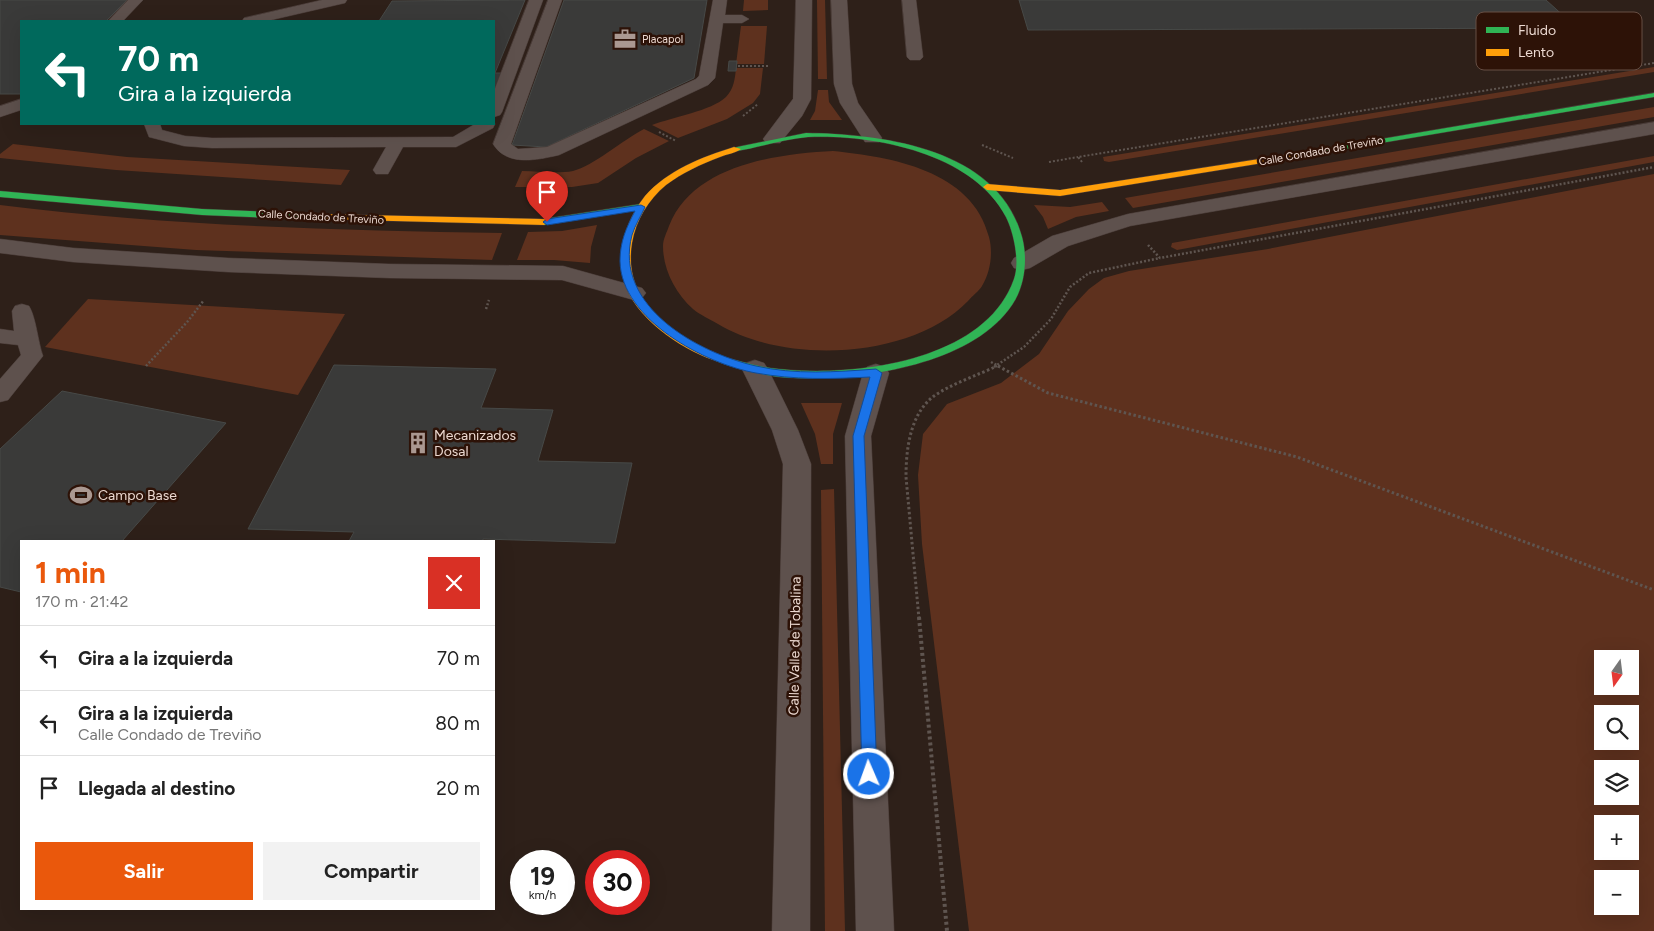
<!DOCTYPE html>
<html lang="es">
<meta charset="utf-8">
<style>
:root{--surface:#fff;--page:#f2f2f2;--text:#222;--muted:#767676;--line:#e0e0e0;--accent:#ea580c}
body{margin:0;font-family:Figtree,sans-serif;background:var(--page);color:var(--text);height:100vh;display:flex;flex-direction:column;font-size:19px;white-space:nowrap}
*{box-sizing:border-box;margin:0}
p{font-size:16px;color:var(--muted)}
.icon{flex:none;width:28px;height:28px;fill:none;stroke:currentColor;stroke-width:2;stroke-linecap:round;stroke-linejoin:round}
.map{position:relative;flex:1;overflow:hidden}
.drawer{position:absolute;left:20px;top:540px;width:475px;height:370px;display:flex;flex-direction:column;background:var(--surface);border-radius:0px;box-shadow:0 5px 20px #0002}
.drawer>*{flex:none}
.guide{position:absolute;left:20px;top:20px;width:475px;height:105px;border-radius:0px;box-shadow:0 5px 20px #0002;background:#00695c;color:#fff;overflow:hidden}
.needle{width:32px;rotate:194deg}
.tools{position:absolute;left:1594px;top:650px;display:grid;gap:10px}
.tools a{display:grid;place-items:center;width:45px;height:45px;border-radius:0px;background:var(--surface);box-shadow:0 5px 20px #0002;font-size:25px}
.speed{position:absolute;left:510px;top:850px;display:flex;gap:10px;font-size:25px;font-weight:700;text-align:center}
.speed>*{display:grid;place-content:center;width:65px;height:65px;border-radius:50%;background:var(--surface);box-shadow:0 5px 20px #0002;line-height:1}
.speed small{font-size:12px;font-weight:400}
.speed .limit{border:8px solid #d22;background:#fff;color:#111}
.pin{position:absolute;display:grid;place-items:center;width:42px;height:42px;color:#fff;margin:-51px -21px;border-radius:50% 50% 50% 0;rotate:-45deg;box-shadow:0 0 5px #0007}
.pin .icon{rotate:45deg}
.me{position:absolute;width:55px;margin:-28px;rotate:358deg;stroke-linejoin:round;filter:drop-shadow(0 0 4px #0008)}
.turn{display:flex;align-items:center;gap:18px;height:105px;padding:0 15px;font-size:22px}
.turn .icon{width:65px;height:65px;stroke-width:2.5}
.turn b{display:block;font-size:35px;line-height:42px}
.round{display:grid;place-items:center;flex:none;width:52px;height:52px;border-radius:0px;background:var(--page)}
.headline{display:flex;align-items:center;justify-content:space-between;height:85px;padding:0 15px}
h1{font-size:30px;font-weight:700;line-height:38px;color:var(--accent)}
.action{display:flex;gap:10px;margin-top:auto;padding:10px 15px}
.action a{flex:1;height:58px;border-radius:0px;background:var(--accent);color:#fff;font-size:20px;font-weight:700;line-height:58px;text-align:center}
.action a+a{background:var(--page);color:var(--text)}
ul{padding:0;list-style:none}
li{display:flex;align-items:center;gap:15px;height:65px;padding:0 15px;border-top:1px solid var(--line)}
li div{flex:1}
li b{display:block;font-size:19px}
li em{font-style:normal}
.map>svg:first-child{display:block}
.green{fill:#5e311e;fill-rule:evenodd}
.building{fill:#3a3a39;stroke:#474947}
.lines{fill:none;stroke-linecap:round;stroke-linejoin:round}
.lane-casing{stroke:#493b37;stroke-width:1}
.street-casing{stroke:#493b37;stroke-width:1}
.fast-casing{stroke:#493b37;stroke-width:1}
.slow-casing{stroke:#493b37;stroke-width:1}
.path-far3{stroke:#5f5550;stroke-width:2;stroke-dasharray:2 2;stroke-linecap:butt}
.path-far2{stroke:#5f5550;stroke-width:2.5;stroke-dasharray:2 2;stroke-linecap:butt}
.path-far1{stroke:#5f5550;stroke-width:3;stroke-dasharray:2.5 2.5;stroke-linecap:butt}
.path{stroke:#5f5550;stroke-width:4;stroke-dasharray:3 3;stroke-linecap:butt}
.lane{fill:#5e514d;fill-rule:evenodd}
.street{fill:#5e514d;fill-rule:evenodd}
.fast{fill:#30b455;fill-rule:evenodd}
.slow{fill:#ff9f0a;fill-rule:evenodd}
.route{fill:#1a73e8;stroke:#114b97}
.labels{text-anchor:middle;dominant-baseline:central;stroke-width:5;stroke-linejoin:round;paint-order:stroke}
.far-poi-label{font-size:11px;fill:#ecd9d1;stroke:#2d1207;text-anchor:start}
.far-street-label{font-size:11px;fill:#ecd9d1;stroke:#2d1207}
.poi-label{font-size:14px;fill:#ecd9d1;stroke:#2d1207;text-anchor:start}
.street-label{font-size:14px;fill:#ecd9d1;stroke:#2d1207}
.key{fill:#2d1207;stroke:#664e44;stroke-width:1}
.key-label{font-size:14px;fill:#ecd9d1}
</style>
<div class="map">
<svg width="1654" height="931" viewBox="0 0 1654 931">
<rect width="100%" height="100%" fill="#2e2019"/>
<!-- green -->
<g class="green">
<polygon points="744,0 768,0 768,10 743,11"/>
<polygon points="817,0 825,0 827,79 818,79"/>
<polygon points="741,26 767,26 764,64 736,64"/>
<polygon points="1654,67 1654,72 1109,162 1104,161 1103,157"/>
<path d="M736,68h27l-3,26 -7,9 -26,16 -49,19 -26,-13c21,-8 59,-14 74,-28 8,-8 9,-19 10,-29z"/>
<polygon points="818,90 828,90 829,102 842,120 810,120 815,111"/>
<polygon points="1654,107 1654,117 1133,208 1125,198"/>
<path d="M644,129l25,12 -33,17 -38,25 -26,4h-57l7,-16c15,0 35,3 51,0 20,-5 50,-31 71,-42z"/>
<polygon points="13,144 127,157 350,170 341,185 116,170 0,158 0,154"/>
<path d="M833,151c58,6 139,19 156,86 4,15 2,34 -7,49 -3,5 -10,10 -14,15 -56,58 -182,64 -250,23 -8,-5 -18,-9 -25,-15 -18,-16 -30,-40 -30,-63 0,-7 4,-14 6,-20 24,-61 107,-72 164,-75z"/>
<polygon points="1654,156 1654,162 1177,250 1171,247 1172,243"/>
<path d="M1654,174v757h-685l-47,-387 -4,-69 5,-41 24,-30 54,-21 38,-29 29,-43 21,-22 15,-11 25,-7 139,-22zM1602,659h28v27h-28zM1602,714h28v27h-28zM1602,769h28v27h-28zM1602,824h28v27h-28zM1602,879h28v27h-28z"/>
<polygon points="1102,202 1109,211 1076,217 1048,229 1043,217 1034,205 1070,207"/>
<path d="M0,205c167,21 335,25 502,28l-10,27 -296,-10 -196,-15z"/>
<polygon points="597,225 591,247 590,263 554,260 517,260 528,232 562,231"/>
<polygon points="88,299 345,314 298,395 45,347"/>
<polygon points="801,403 842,403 833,434 833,464 821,464 815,434"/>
<polygon points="834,489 845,931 825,931 821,490"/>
</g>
<!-- building -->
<g class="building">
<polygon points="0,0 127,0 106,21 21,21 21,94 0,94"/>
<polygon points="525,0 495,73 504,73 494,97 494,21 379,21 392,1"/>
<polygon points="564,0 707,0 694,78 546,147 512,145"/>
<polygon points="1019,0 1546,0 1577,28 1028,30"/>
<polygon points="729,61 737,61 736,71 728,71"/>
<polygon points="334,365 496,369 481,408 553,410 538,461 632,463 615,543 483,539 483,541 349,541 354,532 248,529"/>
<polygon points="62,391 226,423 122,541 21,541 21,592 0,587 0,449"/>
</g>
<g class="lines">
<!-- lane casing -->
<g class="lane-casing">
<g id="lane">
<polygon points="128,0 143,0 123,21 108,21"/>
<polygon points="322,0 347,0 345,3 267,21 242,21 244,18"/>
<polygon points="529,0 543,0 502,112 500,115 494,117 494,91"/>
<path d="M548,0h14l-51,144 7,5 29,-2 149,-68 3,-3 14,-76h14l-2,15h17l7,4 -7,4h-19l-8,55 -7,7 -149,70c-22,5 -52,12 -66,-11z"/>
<polygon points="902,0 916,0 923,57 920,60 910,60 907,57"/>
<polygon points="21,99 21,110 0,117 0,106"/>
<polygon points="494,122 495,124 493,128 456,147 403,147 388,174 376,174 373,170 386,147 212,148 184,146 149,137 144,124 160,124 162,130 185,136 212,138 453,137 475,124 494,124"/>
<path d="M22,304l7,2c7,11 9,36 14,50l-35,44 -8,2v-23l21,-24 -3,-10 -18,-2v-14l14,2 -2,-20 3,-5z"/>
</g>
</g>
<!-- street casing -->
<g class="street-casing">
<g id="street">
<polygon points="796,0 812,0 811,99 802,116 780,143 766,143 763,139 793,99"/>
<polygon points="831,0 847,0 852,84 858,103 882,138 879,142 865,142 840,103 834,84"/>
<polygon points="1654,122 1654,134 1130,226 1068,246 1030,268 1022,270 1014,268 1011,263 1014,258 1052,236 1128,214"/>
<polygon points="0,239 73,248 228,258 389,264 563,266 642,288 646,293 642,298 634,300 562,280 389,278 228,272 73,262 0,253"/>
<polygon points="755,360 764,363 768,369 798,430 811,464 810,931 772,931 783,464 772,430 742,369 746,363"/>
<polygon points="876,364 885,367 889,373 871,436 894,931 856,931 845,436 863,373 867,367"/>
</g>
</g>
<!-- fast casing -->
<g class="fast-casing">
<g id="fast">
<polygon points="1654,93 1654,97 1316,154 1312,152 1316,150"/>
<path d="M806,133c76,1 192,15 216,104 6,22 3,49 -10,68 -42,63 -164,78 -233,72 -22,-3 -42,-8 -63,-16l-1,-2 5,-3c20,5 38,11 59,13 75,8 206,-7 235,-90 6,-17 0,-46 -8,-62 -33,-64 -133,-83 -198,-80 -24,2 -48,10 -71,14l-4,-2 4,-2z"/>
<polygon points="0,191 202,209 318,214 322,217 318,220 202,215 0,197"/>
<polygon points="641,204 644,205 644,209 544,225 540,222 544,219"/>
</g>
</g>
<!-- slow casing -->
<g class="slow-casing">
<g id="slow">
<path d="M734,147l7,2c-5,4 -14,5 -21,8 -19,7 -38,16 -54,28 -18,15 -30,35 -34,58 -10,61 42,92 92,114l1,2 -5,3c-33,-9 -80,-40 -93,-73 -13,-31 -2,-68 18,-93 23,-26 57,-39 89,-49z"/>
<polygon points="1316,150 1320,152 1319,154 1060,196 987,190 983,187 987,184 1060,190"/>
<polygon points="318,214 544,219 548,222 544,225 315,219 314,217"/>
</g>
</g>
<!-- path-far3 -->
<g class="path-far3">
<polyline points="738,66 770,66"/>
<polyline points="743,116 758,104"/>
<polyline points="659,132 676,141"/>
<polyline points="982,145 1013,158"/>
<polyline points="1049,162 1078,157"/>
<polyline points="1082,162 1078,157 1654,63"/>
</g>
<!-- path-far2 -->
<g class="path-far2">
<polyline points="1148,245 1160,258 1654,167"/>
<polyline points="486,309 489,300"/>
<polyline points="991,362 1000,367"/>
<polyline points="146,366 188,321 204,300"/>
<polyline points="994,367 1024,347 1051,319 1070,287 1089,273 1160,258"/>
</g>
<!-- path-far1 -->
<g class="path-far1">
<polyline points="998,366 1048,393 1297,457 1654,590"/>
<path d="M919,619l-13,-142c0,-28 4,-63 28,-81 17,-12 44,-21 63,-30"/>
</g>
<!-- path -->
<polyline class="path" points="919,617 947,931"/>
<!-- lane -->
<use href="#lane" class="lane"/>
<!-- street -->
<use href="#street" class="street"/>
<!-- fast -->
<use href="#fast" class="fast"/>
<!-- slow -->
<use href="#slow" class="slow"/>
</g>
<!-- route -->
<path class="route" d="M641,205l4,2c-4,9 -10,18 -13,28 -19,71 66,118 124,131 39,9 80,6 120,3l6,4 -18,63 13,338 -3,4 -5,2 -5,-2 -2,-4 -9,-338 17,-59c-39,2 -76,3 -114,-4 -50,-9 -135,-53 -136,-112 0,-19 6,-33 15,-50l-88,14 -4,-3 4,-3z"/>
<!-- icons -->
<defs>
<g id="office-bare" transform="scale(1.725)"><path d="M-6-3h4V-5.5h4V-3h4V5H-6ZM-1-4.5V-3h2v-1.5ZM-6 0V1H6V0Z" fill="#aa9891" stroke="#2d1207" stroke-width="2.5" paint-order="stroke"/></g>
<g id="building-bare" transform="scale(1.725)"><path d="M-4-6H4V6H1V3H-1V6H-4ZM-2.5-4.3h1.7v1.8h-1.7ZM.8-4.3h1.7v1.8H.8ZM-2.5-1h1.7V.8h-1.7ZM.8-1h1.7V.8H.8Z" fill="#aa9891" stroke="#2d1207" stroke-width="2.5" paint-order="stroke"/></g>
<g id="stadium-bare" transform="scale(1.725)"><path d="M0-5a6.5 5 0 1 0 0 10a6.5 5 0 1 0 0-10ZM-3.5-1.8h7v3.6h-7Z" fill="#aa9891" stroke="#2d1207" stroke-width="2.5" paint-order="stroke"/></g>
</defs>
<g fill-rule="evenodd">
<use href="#office-bare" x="625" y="39"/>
<use href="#building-bare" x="418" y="443"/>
<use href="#stadium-bare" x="81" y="495"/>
</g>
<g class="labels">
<!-- far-poi labels -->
<g class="far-poi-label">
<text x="642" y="39">Placapol</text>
</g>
<!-- far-street labels -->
<g class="far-street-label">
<text transform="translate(1321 151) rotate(-10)">Calle Condado de Treviño</text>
<text transform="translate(321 217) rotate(3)">Calle Condado de Treviño</text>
</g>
<!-- poi labels -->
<g class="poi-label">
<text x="434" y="435">Mecanizados<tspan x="434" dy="16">Dosal</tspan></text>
<text x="98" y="495">Campo Base</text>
</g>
<!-- street labels -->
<g class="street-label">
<text transform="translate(795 646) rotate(-89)">Calle Valle de Tobalina</text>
</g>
</g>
<!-- legend -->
<rect x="1476" y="12" width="166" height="58" rx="8" class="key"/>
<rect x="1486" y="27" width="23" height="6" fill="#30b455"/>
<rect x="1486" y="49" width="23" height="7" fill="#ff9f0a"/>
<g class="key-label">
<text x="1518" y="35">Fluido</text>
<text x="1518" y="57">Lento</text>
</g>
</svg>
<div class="tools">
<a><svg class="needle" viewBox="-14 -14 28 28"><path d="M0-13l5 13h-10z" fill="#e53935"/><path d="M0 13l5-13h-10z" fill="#767676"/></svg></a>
<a><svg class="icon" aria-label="search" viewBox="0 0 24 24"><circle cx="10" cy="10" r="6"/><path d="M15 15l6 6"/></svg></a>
<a><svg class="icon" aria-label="layers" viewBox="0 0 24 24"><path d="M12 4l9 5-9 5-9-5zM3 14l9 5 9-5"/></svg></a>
<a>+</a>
<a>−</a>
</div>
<div class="speed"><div>19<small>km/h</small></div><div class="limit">30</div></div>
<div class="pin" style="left:547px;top:222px;background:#d93025"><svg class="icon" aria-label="arrive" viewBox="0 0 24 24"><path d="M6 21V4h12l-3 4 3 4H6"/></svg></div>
<svg class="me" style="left:869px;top:774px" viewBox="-20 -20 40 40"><circle r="17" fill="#1a73e8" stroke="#fff" stroke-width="3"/><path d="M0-11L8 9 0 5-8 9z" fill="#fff"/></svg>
<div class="guide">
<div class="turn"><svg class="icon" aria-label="left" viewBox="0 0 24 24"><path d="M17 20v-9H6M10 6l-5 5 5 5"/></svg><div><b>70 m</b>Gira a la izquierda</div></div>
</div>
<section class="drawer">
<div class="headline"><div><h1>1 min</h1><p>170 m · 21:42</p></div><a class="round" style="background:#d93025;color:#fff"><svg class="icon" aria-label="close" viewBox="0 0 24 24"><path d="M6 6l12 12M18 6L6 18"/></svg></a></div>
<ul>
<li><svg class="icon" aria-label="left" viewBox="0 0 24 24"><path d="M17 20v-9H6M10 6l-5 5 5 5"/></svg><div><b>Gira a la izquierda</b></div><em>70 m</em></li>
<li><svg class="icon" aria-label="left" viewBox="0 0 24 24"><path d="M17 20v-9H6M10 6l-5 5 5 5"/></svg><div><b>Gira a la izquierda</b><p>Calle Condado de Treviño</p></div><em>80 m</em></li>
<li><svg class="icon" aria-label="arrive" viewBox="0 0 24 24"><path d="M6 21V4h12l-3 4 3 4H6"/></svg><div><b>Llegada al destino</b></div><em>20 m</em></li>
</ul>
<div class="action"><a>Salir</a><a>Compartir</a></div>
</section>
</div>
